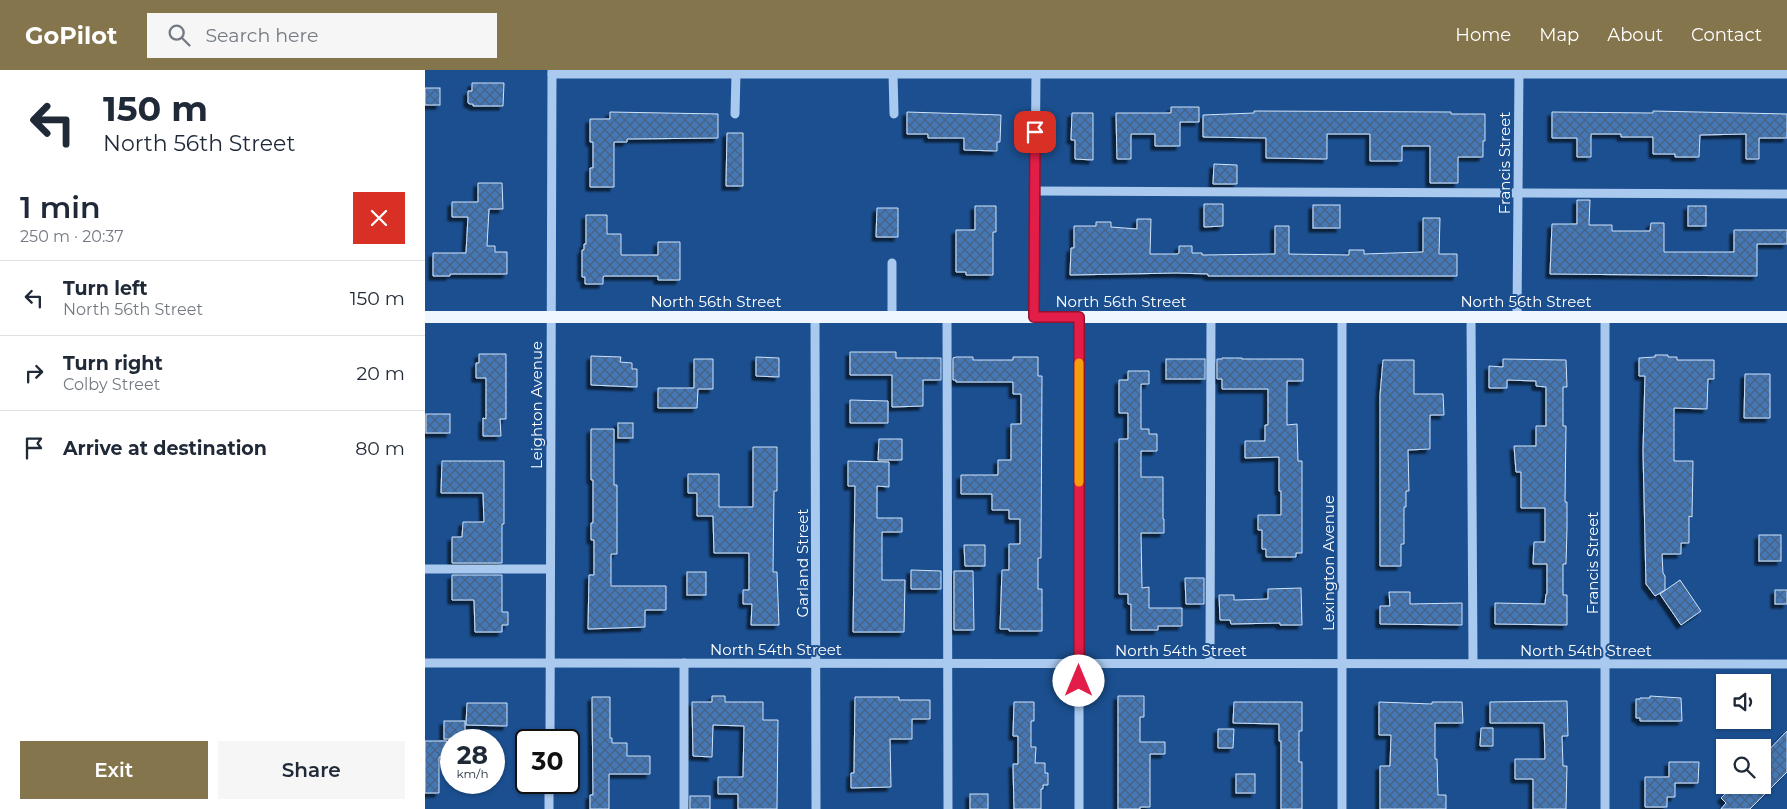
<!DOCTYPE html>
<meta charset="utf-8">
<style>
:root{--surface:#fff;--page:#f6f6f7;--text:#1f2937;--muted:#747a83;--line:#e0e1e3;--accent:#84754c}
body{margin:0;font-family:Montserrat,sans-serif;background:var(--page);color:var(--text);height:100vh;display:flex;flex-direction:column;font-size:19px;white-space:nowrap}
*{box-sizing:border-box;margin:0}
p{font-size:16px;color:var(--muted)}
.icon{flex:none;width:28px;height:28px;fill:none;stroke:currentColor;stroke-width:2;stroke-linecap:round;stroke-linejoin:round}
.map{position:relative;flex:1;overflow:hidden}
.drawer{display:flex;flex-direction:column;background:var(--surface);width:425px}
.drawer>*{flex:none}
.guide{background:#fff;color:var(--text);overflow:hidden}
.tools{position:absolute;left:1291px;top:604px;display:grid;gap:10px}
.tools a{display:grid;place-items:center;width:55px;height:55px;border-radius:0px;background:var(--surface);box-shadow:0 1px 4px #0004;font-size:25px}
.speed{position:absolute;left:15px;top:659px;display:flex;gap:10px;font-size:25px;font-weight:700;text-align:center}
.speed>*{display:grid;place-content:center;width:65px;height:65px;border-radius:50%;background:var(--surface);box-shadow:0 1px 4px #0004;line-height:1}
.speed small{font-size:12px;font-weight:400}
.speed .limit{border:2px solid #111;border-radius:8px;background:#fff;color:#111}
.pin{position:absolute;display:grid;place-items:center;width:42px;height:42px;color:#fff;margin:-21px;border-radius:10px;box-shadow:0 2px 8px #0006}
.me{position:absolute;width:55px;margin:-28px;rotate:0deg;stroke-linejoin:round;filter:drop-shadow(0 0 4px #0008)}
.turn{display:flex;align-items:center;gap:18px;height:105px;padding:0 20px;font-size:22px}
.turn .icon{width:65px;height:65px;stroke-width:2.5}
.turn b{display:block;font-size:35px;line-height:42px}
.round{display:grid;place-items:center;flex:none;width:52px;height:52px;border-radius:0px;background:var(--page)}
.overview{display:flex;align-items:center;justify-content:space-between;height:85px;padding:0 20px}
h1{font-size:30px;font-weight:600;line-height:38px}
.primary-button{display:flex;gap:10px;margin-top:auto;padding:10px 20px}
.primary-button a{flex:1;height:58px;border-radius:0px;background:var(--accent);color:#fff;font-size:20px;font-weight:600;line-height:58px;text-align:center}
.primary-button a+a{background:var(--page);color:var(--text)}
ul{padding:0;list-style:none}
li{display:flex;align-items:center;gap:15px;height:75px;padding:0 20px;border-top:1px solid var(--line)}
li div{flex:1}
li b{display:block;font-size:19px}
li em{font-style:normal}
header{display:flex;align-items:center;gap:30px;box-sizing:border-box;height:70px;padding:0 25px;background:var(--accent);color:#fff}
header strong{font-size:24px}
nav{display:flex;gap:28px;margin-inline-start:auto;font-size:18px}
.search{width:350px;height:45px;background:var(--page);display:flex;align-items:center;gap:12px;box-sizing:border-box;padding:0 18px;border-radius:0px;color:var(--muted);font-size:19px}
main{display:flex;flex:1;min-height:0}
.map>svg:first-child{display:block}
.building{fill:url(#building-cross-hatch);stroke:#cfe3fa;filter:url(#shadow)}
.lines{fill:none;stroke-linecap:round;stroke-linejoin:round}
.minor{stroke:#a9c9ee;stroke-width:9}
.major{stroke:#f0f6ff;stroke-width:12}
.route-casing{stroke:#92132f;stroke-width:12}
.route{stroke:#e11d48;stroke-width:9}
.slow{stroke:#f59e0b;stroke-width:9}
.labels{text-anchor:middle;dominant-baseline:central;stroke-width:4;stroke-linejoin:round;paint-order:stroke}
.street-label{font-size:15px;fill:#fff;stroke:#1b4f8f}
</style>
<header>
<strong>GoPilot</strong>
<div class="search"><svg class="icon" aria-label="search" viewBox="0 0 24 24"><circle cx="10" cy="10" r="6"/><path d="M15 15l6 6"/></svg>Search here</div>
<nav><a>Home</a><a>Map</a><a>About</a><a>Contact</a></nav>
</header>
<main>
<section class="drawer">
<div class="guide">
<div class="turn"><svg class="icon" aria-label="left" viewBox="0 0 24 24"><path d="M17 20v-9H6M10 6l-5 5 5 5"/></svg><div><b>150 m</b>North 56th Street</div></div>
</div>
<div class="overview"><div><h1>1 min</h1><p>250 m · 20:37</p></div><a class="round" style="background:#d93025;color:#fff"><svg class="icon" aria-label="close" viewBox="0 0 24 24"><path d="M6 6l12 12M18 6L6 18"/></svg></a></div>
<ul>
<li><svg class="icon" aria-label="left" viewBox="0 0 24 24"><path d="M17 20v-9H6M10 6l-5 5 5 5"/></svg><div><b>Turn left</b><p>North 56th Street</p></div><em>150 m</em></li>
<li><svg class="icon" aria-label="right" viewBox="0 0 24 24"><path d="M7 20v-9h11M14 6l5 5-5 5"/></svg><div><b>Turn right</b><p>Colby Street</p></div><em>20 m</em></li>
<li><svg class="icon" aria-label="arrive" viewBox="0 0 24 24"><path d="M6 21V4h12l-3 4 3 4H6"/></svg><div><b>Arrive at destination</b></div><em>80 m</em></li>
</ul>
<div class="primary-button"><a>Exit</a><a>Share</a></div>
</section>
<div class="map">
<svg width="1362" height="739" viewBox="0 0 1362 739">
<defs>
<pattern id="building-cross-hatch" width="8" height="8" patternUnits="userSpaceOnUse" patternTransform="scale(1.25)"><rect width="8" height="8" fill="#4478b7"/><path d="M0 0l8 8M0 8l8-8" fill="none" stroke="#486282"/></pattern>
<filter id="shadow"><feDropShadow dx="-4" dy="4" stdDeviation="1" flood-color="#0009"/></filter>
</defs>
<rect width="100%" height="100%" fill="#1b4f8f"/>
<!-- building -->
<g class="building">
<polygon points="47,13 79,13 78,36 48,36 48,34 45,34 43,33 43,21 47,21"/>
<rect x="0" y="18" width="15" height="17"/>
<polygon points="746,37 774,37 774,52 755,52 755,76 730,76 730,64 706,64 706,89 692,89 691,43 746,43"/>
<polygon points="829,41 1026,42 1026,44 1060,44 1060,71 1058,71 1058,87 1033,87 1033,113 1005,113 1005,76 977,76 977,91 945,91 945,64 902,64 902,89 841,88 841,68 778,67 778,45 829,43"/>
<polygon points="1228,41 1362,44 1362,68 1334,68 1334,89 1321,89 1321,64 1275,65 1274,87 1250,87 1250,84 1228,84 1228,67 1196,67 1196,64 1166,64 1166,87 1152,87 1152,68 1127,68 1127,42 1228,43"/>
<polygon points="185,42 293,44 293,68 202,69 202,72 189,72 189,117 165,117 165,98 168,98 168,72 165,72 165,49 185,49"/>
<polygon points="482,42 576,45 575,72 572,72 572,81 539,80 539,68 503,68 503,64 482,64"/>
<polygon points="647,43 668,43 668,90 650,89 650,70 646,70"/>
<polygon points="302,63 318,63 318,116 301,116"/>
<polygon points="789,94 812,95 812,114 788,114"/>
<polygon points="53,113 77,113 78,139 64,139 62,176 70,176 70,182 82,182 82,204 25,204 25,206 8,206 8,183 41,183 43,147 27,147 27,132 53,132"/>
<polygon points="1152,130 1165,130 1164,155 1187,155 1187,161 1225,161 1226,153 1239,153 1239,182 1309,182 1309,160 1362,160 1362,174 1332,174 1332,206 1125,204 1127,154 1152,154"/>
<polygon points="779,134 798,134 798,156 779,157"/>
<rect x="888" y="135" width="27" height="23"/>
<polygon points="550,136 571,136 571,162 568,162 568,205 541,205 541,202 531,202 531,160 550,160"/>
<rect x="1263" y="136" width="18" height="20"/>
<polygon points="452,138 473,138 473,167 451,167"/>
<polygon points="161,145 182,145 182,164 196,164 196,185 233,185 233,172 255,172 255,210 233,210 233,206 179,206 178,207 178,214 160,214 160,207 157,207 157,180 159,180 159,174 161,174"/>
<polygon points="998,148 1015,148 1014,184 1032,184 1032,206 783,206 783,204 752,203 645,205 646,178 649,178 649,156 671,156 671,152 686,152 686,157 712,159 712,149 726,149 725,184 752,184 754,183 754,176 767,176 767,183 777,183 777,185 850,184 850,156 864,156 864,184 924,185 924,180 939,180 939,184 998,182"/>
<polygon points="425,282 471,282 471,288 516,288 516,310 498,310 498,336 467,337 467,305 425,305"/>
<polygon points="54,284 81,284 81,349 75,349 76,366 58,366 58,348 61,349 61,308 51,308 51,293 54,293"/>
<polygon points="1230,285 1243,285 1243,287 1252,287 1252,290 1289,290 1289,309 1283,309 1282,339 1249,338 1249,391 1268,391 1267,447 1264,446 1264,473 1256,473 1256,484 1237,484 1238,503 1240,506 1240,520 1230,526 1221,514 1218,381 1220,306 1214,306 1214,288 1230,287"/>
<polygon points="166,286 196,287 195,292 207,293 207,299 212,299 212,317 166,315"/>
<polygon points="331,287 354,288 354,307 331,306"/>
<polygon points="531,287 548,287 548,290 588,290 588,287 613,287 613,306 617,306 616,488 613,488 613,519 617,519 617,561 584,561 584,559 575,559 577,500 584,500 584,474 595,474 595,449 584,449 584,440 567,440 567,424 536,424 536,405 573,405 573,390 586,390 586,354 596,354 596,324 588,324 588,312 531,312 531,310 528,310 528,288"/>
<polygon points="797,288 817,288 817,289 878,289 878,311 862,311 862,355 872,354 873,391 877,391 877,483 871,483 871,487 841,487 841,479 837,479 837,460 833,460 833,445 856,445 856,421 854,421 854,387 820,388 820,371 840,371 840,355 843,355 843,319 797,319 797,309 792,309 792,289 797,289"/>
<polygon points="269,289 288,289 288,319 273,319 272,338 233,338 233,318 269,318"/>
<rect x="741" y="289" width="39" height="20"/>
<polygon points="1078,289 1141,290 1142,317 1138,317 1138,356 1141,356 1140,432 1142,432 1142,459 1141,494 1138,494 1138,525 1142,525 1142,555 1070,554 1070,533 1120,534 1121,524 1122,524 1122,494 1108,494 1109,472 1120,472 1120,438 1096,438 1096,402 1091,402 1089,376 1111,376 1111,356 1121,356 1121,317 1111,316 1111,311 1082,310 1082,318 1064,318 1064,296 1078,297"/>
<polygon points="958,290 989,290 989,324 1018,324 1019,345 1005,345 1005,379 983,380 984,421 981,421 981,437 979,437 979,474 976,474 976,496 955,496 955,325"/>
<polygon points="703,301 724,301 724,314 716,314 716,359 724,359 724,364 732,364 732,381 716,381 716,407 738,407 738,449 739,449 739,463 716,463 717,518 724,517 724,538 757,538 757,556 733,556 733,560 706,560 706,534 703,534 703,524 694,524 694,369 703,369 703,343 694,343 694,310 703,310"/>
<polygon points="1320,304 1345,304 1345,348 1319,348"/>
<polygon points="425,330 463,331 463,353 425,353"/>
<rect x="1" y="344" width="24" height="19"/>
<rect x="193" y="353" width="15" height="15"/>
<polygon points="166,359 189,359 189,415 192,415 192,484 186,484 186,516 241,516 241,540 220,540 220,557 163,559 164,505 169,505 169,470 166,470 166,453 168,453 168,410 166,410"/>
<polygon points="454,369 477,369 477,390 453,390"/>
<polygon points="328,377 352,377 352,421 349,421 348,502 352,502 354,555 326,555 327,534 318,534 318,520 324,520 324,483 289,483 288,446 272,446 272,423 263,423 263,404 294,404 294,437 328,437"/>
<polygon points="17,391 79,391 79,454 77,454 77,493 27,493 27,467 37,467 38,452 59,452 58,423 16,423"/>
<polygon points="423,391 464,392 464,417 452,416 452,448 477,448 477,462 457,462 457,510 480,510 479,562 428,562 430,416 423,416"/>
<rect x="1334" y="465" width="22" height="26"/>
<polygon points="539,475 560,475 560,496 540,496"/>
<polygon points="486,500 516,501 516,519 486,519"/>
<polygon points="529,501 548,501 549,560 529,560"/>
<rect x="262" y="502" width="19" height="23"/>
<polygon points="27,505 77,505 77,542 83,542 83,555 77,555 77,562 50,562 49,530 27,530"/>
<polygon points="760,508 779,508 779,534 761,534"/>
<polygon points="1255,510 1276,541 1256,555 1235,524"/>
<polygon points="876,518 877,555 855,555 855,553 806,554 805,550 795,550 794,525 809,525 809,530 843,529 843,519"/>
<rect x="1350" y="520" width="12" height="14"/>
<polygon points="964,522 985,522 985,534 1037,533 1037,555 955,554 955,536 965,536"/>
<polygon points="287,626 300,626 300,632 338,632 338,650 353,650 352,739 313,739 313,724 293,724 293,707 318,707 319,656 288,655 287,687 268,686 267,632 287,632"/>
<polygon points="693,626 719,626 719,647 715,647 715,672 740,672 740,684 725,684 725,737 715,737 715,739 693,739"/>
<polygon points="1225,626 1256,628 1257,651 1215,651 1215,648 1211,648 1211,629 1215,629 1215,628 1225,628"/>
<polygon points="167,627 185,627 185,668 187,668 187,673 202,673 202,686 225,686 225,704 184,704 184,739 165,739 165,725 168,725"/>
<polygon points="430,627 474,627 474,630 505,630 505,649 487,649 487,669 465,669 466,717 426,718 426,703 429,703"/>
<polygon points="1142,631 1143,666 1137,666 1138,696 1142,696 1141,739 1108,739 1108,709 1090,709 1090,689 1120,689 1119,653 1065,653 1065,632"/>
<polygon points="589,632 609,632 609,651 606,651 606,677 611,677 610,693 620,693 620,703 623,703 623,715 618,715 618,719 616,719 616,739 589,739 588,694 593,694 593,666 588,666"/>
<polygon points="809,632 877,632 877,661 874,661 874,692 877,692 877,739 856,739 856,671 854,671 854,654 808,653"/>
<polygon points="954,632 1007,634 1007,632 1037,632 1038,653 1010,653 1010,689 1012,689 1013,725 1021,725 1021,739 955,739 955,696 965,696 966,665 954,665"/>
<polygon points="42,633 82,633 82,656 41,655"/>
<rect x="19" y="651" width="21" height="18"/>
<polygon points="1056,658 1068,658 1068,676 1055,676"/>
<polygon points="793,659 809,659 808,678 793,678"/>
<polygon points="1362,661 1362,702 1325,739 1296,739 1301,733 1296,728 1309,715 1338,715 1338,686"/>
<polygon points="0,671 22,671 22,687 14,687 14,723 0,723"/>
<polygon points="1244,692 1274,692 1273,713 1250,713 1250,727 1242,727 1242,737 1220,737 1220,707 1244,707"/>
<rect x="811" y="704" width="19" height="19"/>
<rect x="545" y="724" width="18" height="15"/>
<rect x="265" y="726" width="20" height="13"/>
</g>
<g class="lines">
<!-- minor -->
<g class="minor">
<polyline points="468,3 469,44"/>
<polyline points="127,4 1362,4"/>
<polyline points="310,44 311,3"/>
<polyline points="610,121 1362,124"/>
<polyline points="467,193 467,247"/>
<polyline points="390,247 391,739"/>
<polyline points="522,247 523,739"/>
<polyline points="609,247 611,0"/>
<polyline points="1046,247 1048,593"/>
<polyline points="1092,247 1094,0"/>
<polyline points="1,499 125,499"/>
<polyline points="0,593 1362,594"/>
<polyline points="785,593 786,247"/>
<polyline points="125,670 127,0"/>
<polyline points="124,739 124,712"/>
<polyline points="259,739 259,593"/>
<polyline points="654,739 654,247"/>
<polyline points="917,739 917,247"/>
<polyline points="1180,739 1180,247"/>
</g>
<!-- major -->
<polyline class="major" points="0,247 1362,247"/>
</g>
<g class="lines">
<!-- route casing -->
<g class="route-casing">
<polyline id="route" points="610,62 609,247 654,247 654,611"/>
</g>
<!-- route -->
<use href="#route" class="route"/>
<!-- slow -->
<polyline class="slow" points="654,412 654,293"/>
</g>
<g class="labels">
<!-- street labels -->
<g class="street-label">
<text transform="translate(1079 93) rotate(-90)">Francis Street</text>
<text x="291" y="231">North 56th Street</text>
<text x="696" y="231">North 56th Street</text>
<text x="1101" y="231">North 56th Street</text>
<text transform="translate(111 335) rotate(-90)">Leighton Avenue</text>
<text transform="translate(377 493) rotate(-90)">Garland Street</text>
<text transform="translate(903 493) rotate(-90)">Lexington Avenue</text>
<text transform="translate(1167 493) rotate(-90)">Francis Street</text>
<text x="351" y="579">North 54th Street</text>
<text x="756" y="580">North 54th Street</text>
<text x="1161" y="580">North 54th Street</text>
</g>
</g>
</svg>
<div class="tools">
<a><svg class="icon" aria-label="sound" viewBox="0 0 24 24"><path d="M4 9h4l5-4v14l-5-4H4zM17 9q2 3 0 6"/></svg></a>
<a><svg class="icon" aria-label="search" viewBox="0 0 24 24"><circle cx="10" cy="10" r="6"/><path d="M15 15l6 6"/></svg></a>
</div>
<div class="speed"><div>28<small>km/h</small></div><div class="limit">30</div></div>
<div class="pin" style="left:610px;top:62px;background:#d93025"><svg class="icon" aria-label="arrive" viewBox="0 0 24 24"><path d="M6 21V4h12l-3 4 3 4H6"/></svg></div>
<svg class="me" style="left:654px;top:611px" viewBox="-20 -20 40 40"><circle r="19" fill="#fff"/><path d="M0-13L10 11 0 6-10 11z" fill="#e11d48"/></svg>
</div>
</main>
